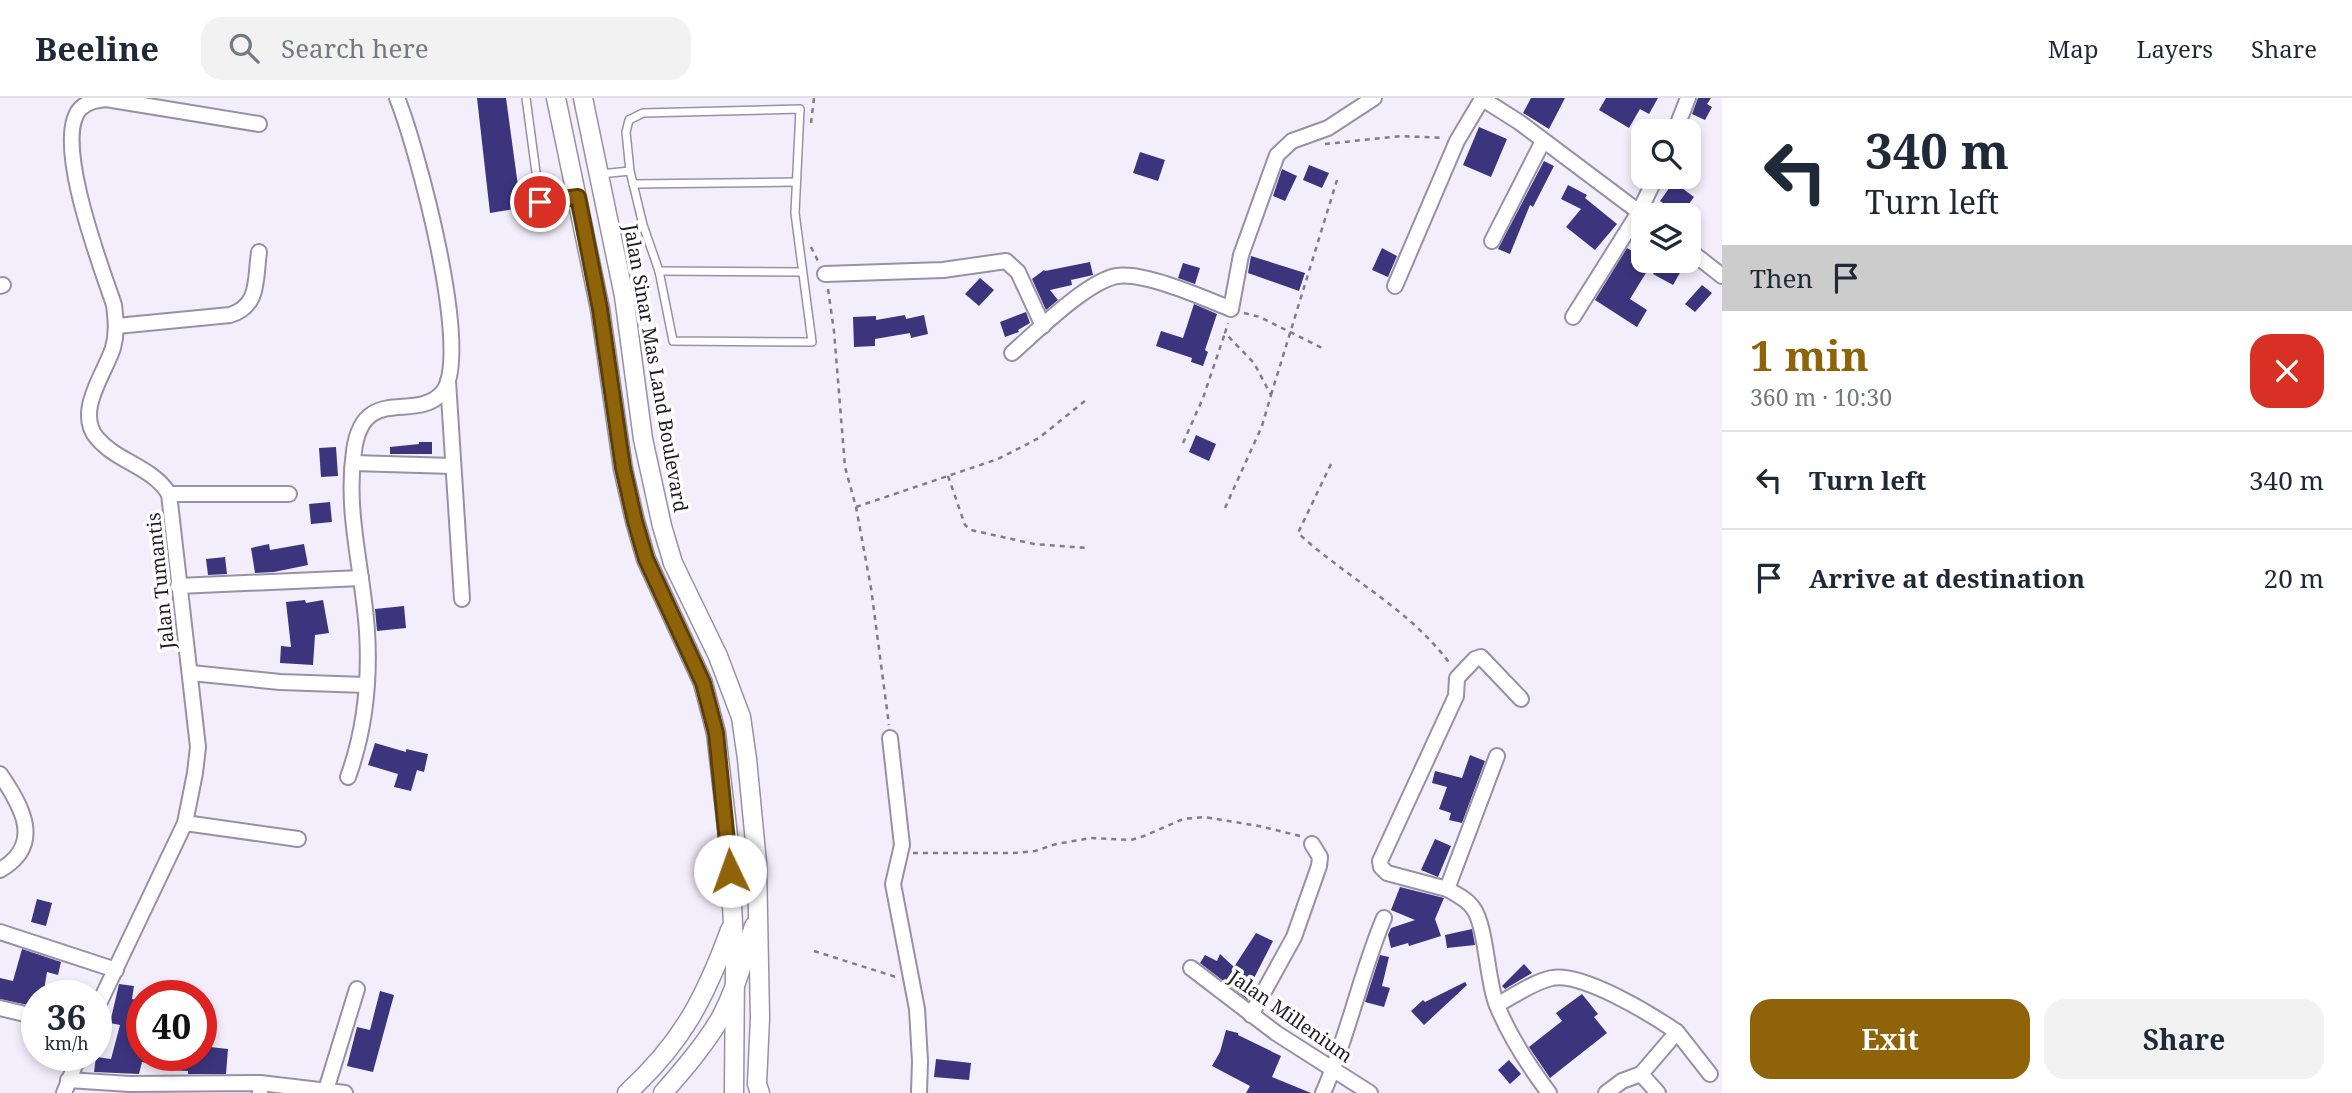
<!DOCTYPE html>
<meta charset="utf-8">
<style>
:root{--surface:#fff;--page:#f2f2f3;--text:#1f2937;--muted:#747a83;--line:#e0e1e3;--accent:#8f630a}
body{margin:0;font-family:"Noto Serif",serif;background:var(--page);color:var(--text);height:100vh;display:flex;flex-direction:column;font-size:26px;white-space:nowrap}
*{box-sizing:border-box;margin:0}
p{font-size:23px;color:var(--muted)}
.icon{flex:none;width:38px;height:38px;fill:none;stroke:currentColor;stroke-width:2;stroke-linecap:round;stroke-linejoin:round}
.map{position:relative;flex:1;overflow:hidden}
.side{display:flex;flex-direction:column;background:var(--surface);width:630px}
.side>*{flex:none}
.guide{background:#fff;color:var(--text);overflow:hidden}
.controls{position:absolute;left:1631px;top:21px;display:grid;gap:14px}
.controls a{display:grid;place-items:center;width:70px;height:70px;border-radius:14px;background:var(--surface);box-shadow:0 4px 10px #0003;font-size:35px}
.speed{position:absolute;left:21px;top:882px;display:flex;gap:14px;font-size:35px;font-weight:700;text-align:center}
.speed>*{display:grid;place-content:center;width:91px;height:91px;border-radius:50%;background:var(--surface);box-shadow:0 4px 10px #0003;line-height:1}
.speed small{font-size:18px;font-weight:400}
.speed .limit{border:10px solid #d22;background:#fff;color:#111}
.pin{position:absolute;display:grid;place-items:center;width:60px;height:60px;color:#fff;margin:-30px;border:4px solid #fff;border-radius:50%;box-shadow:0 2px 7px #0007}
.me{position:absolute;width:77px;margin:-38px;rotate:357deg;stroke-linejoin:round;filter:drop-shadow(0 0 5px #0008)}
.turn{display:flex;align-items:center;gap:24px;height:147px;padding:0 28px;font-size:32px}
.turn .icon{width:91px;height:91px;stroke-width:2.5}
.turn b{display:block;font-size:49px;line-height:60px}
.then{display:flex;align-items:center;height:66px;padding:0 28px;background:#0003;gap:14px;font-size:26px}
.round{display:grid;place-items:center;flex:none;width:74px;height:74px;border-radius:21px;background:var(--page)}
.headline{display:flex;align-items:center;justify-content:space-between;height:119px;padding:0 28px}
h1{font-size:42px;font-weight:700;line-height:52px;color:var(--accent)}
.cta{display:flex;gap:14px;margin-top:auto;padding:14px 28px}
.cta a{flex:1;height:80px;border-radius:21px;background:var(--accent);color:#fff;font-size:28px;font-weight:700;line-height:80px;text-align:center}
.cta a+a{background:var(--page);color:var(--text)}
ul{padding:0;list-style:none}
li{display:flex;align-items:center;gap:21px;height:98px;padding:0 28px;border-top:2px solid var(--line)}
li div{flex:1}
li b{display:block;font-size:26px}
li em{font-style:normal}
header{display:flex;align-items:center;gap:42px;box-sizing:border-box;height:98px;padding:0 35px;background:var(--surface);border-bottom:2px solid var(--line)}
header strong{font-size:33px}
nav{display:flex;gap:38px;margin-inline-start:auto;font-size:24px}
.search{width:490px;height:63px;background:var(--page);display:flex;align-items:center;gap:18px;box-sizing:border-box;padding:0 24px;border-radius:21px;color:var(--muted);font-size:26px}
main{display:flex;flex:1;min-height:0}
.map>svg:first-child{display:block}
.building{fill:#3c357e}
.lines{fill:none;stroke-linecap:round;stroke-linejoin:round}
.service-casing{stroke:#9891a6;stroke-width:10}
.minor-casing{stroke:#9891a6;stroke-width:18}
.tertiary-casing{stroke:#9891a6;stroke-width:21}
.path{stroke:#817d88;stroke-width:2.5;stroke-dasharray:5 5;stroke-linecap:butt}
.service{stroke:#fff;stroke-width:7}
.minor{stroke:#fff;stroke-width:14}
.tertiary{stroke:#fff;stroke-width:18}
.route-casing{stroke:#5d4006;stroke-width:18}
.route{stroke:#8f630a;stroke-width:12}
.labels{text-anchor:middle;dominant-baseline:central;stroke-width:7;stroke-linejoin:round;paint-order:stroke}
.street-label{font-size:19px;fill:#1f1c24;stroke:#fefefe}
</style>
<header>
<strong>Beeline</strong>
<div class="search"><svg class="icon" aria-label="search" viewBox="0 0 24 24"><circle cx="10" cy="10" r="6"/><path d="M15 15l6 6"/></svg>Search here</div>
<nav><a>Map</a><a>Layers</a><a>Share</a></nav>
</header>
<main>
<div class="map">
<svg width="1722" height="995" viewBox="0 0 1722 995">
<rect width="100%" height="100%" fill="#f2eefc"/>
<!-- building -->
<g class="building">
<polygon points="477,0 506,0 521,110 490,115"/>
<polygon points="1531,0 1565,0 1549,31 1523,15"/>
<polygon points="1606,0 1658,0 1649,16 1640,11 1629,30 1599,12"/>
<polygon points="1698,0 1711,0 1707,6 1712,9 1705,22 1692,16"/>
<polygon points="1479,29 1507,41 1491,79 1463,67"/>
<polygon points="1140,54 1165,62 1158,83 1133,75"/>
<polygon points="1544,63 1554,68 1533,109 1530,107 1510,156 1498,151"/>
<polygon points="1309,67 1329,75 1322,90 1303,82"/>
<polygon points="1282,71 1297,78 1285,103 1273,98"/>
<polygon points="1677,79 1690,79 1682,90 1694,99 1681,117 1660,103"/>
<polygon points="1568,87 1587,97 1585,100 1617,126 1595,152 1566,129 1581,111 1561,101"/>
<polygon points="1382,150 1397,158 1388,179 1372,172"/>
<polygon points="1627,150 1643,160 1643,163 1652,165 1630,201 1647,212 1637,229 1595,202"/>
<polygon points="1251,158 1305,175 1299,193 1248,175"/>
<polygon points="1662,163 1681,173 1673,187 1653,176"/>
<polygon points="1090,164 1093,177 1071,182 1072,187 1050,192 1058,202 1046,212 1032,181 1044,172 1045,173"/>
<polygon points="1183,165 1200,170 1195,186 1178,180"/>
<polygon points="980,180 994,192 979,208 965,196"/>
<polygon points="1702,187 1712,195 1695,214 1685,206"/>
<polygon points="1194,206 1217,216 1205,252 1208,254 1203,268 1191,264 1192,260 1156,248 1161,233 1183,240"/>
<polygon points="1026,214 1030,225 1018,232 1019,234 1005,239 1000,224"/>
<polygon points="905,217 906,221 924,217 928,236 911,240 910,235 875,241 875,248 854,249 853,219 876,218 876,222"/>
<polygon points="1196,337 1216,346 1209,363 1189,354"/>
<polygon points="419,344 432,344 432,356 390,356 390,349 419,346"/>
<polygon points="336,349 338,378 321,379 319,350"/>
<polygon points="330,404 332,424 311,426 309,406"/>
<polygon points="269,446 270,452 304,446 308,467 274,474 255,475 251,450"/>
<polygon points="225,459 227,476 208,477 206,461"/>
<polygon points="305,502 306,505 323,502 329,535 315,537 313,567 280,565 281,548 291,549 286,504"/>
<polygon points="404,508 406,530 377,533 375,511"/>
<polygon points="375,645 406,654 406,651 428,656 424,674 417,672 411,693 394,689 398,676 368,667"/>
<polygon points="1470,657 1485,663 1462,725 1449,722 1451,715 1439,711 1447,689 1432,685 1435,673 1462,680"/>
<polygon points="1435,741 1451,748 1438,779 1421,772"/>
<polygon points="1400,789 1444,800 1435,821 1441,838 1409,848 1408,845 1391,850 1388,837 1391,830 1415,822 1391,812"/>
<polygon points="37,801 52,805 46,828 31,824"/>
<polygon points="1472,831 1475,847 1447,850 1445,837"/>
<polygon points="1256,835 1273,843 1251,886 1256,888 1248,902 1200,865 1205,857 1217,863 1220,856 1234,869"/>
<polygon points="22,851 61,864 58,877 47,874 43,898 37,898 37,909 0,901 0,880 13,883"/>
<polygon points="1380,857 1389,859 1382,888 1390,890 1384,909 1365,904"/>
<polygon points="1524,866 1532,875 1505,891 1502,888"/>
<polygon points="1465,884 1467,887 1424,927 1411,913 1423,902 1425,904"/>
<polygon points="119,886 134,888 132,901 142,903 142,957 201,957 201,948 228,951 226,976 188,976 188,973 170,972 170,970 142,964 139,976 94,974 96,959 111,961 120,927 110,925"/>
<polygon points="380,893 394,897 373,974 347,968 357,929 370,932"/>
<polygon points="1582,896 1598,916 1594,919 1607,935 1550,980 1529,949 1562,923 1556,915"/>
<polygon points="1226,932 1238,935 1238,937 1281,958 1272,979 1311,995 1246,995 1250,988 1212,968 1220,954"/>
<polygon points="936,961 971,965 969,982 934,979"/>
<polygon points="1509,962 1521,976 1510,986 1498,972"/>
</g>
<g class="lines">
<!-- service casing -->
<g class="service-casing">
<g id="service">
<polyline points="526,0 540,104 577,99"/>
<polyline points="600,76 630,73 626,34 629,22 643,15 800,11 795,115 812,244 673,243 659,173 643,127 630,73"/>
<polyline points="633,86 796,84"/>
<polyline points="659,173 802,174"/>
</g>
</g>
<!-- minor casing -->
<g class="minor-casing">
<g id="minor">
<polyline points="1481,0 1519,24 1643,117"/>
<polyline points="1675,33 1688,0"/>
<polyline points="1492,143 1543,43"/>
<polyline points="1689,152 1722,178"/>
<polyline points="825,176 943,172 1006,163 1018,174 1043,228"/>
<polyline points="0,188 3,187"/>
<polyline points="1395,188 1457,43 1482,1"/>
<polyline points="1573,219 1639,114 1656,79"/>
<path d="M117,228l113,-11c30,-9 25,-36 29,-63"/>
<path d="M1012,255c23,-20 75,-72 105,-77 28,-4 87,22 114,33l10,-54 36,-100 15,-14 36,-13 46,-30"/>
<polyline points="448,283 462,501"/>
<polyline points="353,365 453,368"/>
<polyline points="169,396 289,396"/>
<polyline points="178,488 361,480"/>
<polyline points="191,575 280,584 366,587"/>
<polyline points="890,640 902,747 893,786 917,911 920,963 919,995"/>
<path d="M1497,658l-50,133c9,5 20,10 26,19 13,17 14,71 23,95 13,33 32,62 53,90"/>
<path d="M0,676c21,31 45,70 0,96"/>
<path d="M348,679c17,-47 22,-97 19,-146 -4,-61 -22,-119 -13,-180 9,-68 61,-28 88,-58 32,-37 -26,-249 -45,-295"/>
<polyline points="185,725 298,741"/>
<polyline points="1447,791 1387,775 1381,769 1380,763 1456,598 1457,580 1475,561 1481,559 1521,601"/>
<polyline points="0,834 116,872"/>
<polyline points="1191,870 1276,935 1370,995"/>
<path d="M1497,907c15,-8 38,-24 55,-27 30,-6 99,36 125,54l-36,42 17,19"/>
<polyline points="0,910 37,919"/>
<path d="M96,912l89,-187 10,-50 3,-26 -29,-253c-16,-27 -52,-32 -72,-56 -22,-26 7,-63 16,-90 4,-15 3,-27 1,-43 -12,-36 -63,-168 -33,-197 8,-7 16,-8 25,-9l153,25"/>
<polyline points="1251,917 1294,839 1319,768 1320,759 1312,746"/>
<polyline points="1677,934 1710,976"/>
<polyline points="68,982 130,986 260,985 260,995"/>
<polyline points="260,985 345,995"/>
<polyline points="326,992 357,891"/>
<polyline points="64,995 79,957"/>
<path d="M1323,995c25,-56 37,-118 61,-175"/>
<polyline points="1606,995 1622,983 1641,976"/>
</g>
</g>
<!-- tertiary casing -->
<g class="tertiary-casing">
<g id="tertiary">
<polyline points="556,0 600,211 623,371 635,423 646,461 703,585 716,635 729,746 735,867 734,995"/>
<polyline points="583,0 624,198 643,341 662,428 673,465 718,558 741,619 747,661 757,765 760,920 757,986 760,995"/>
<path d="M627,995c55,-50 78,-95 103,-163"/>
<path d="M663,995c20,-23 41,-47 57,-74 16,-29 24,-62 34,-93"/>
</g>
</g>
<!-- path -->
<g class="path">
<polyline points="811,25 814,0"/>
<polyline points="1325,46 1401,38 1444,40"/>
<polyline points="811,149 819,165"/>
<polyline points="828,191 834,233 845,369 856,409 871,490 889,627"/>
<polyline points="1244,215 1260,219 1324,251"/>
<polyline points="1271,297 1337,82"/>
<polyline points="1183,345 1203,300 1225,235"/>
<path d="M1331,366l-33,69c51,47 111,75 153,132"/>
<polyline points="948,378 965,427 971,432 1034,446 1087,450"/>
<polyline points="856,409 998,361 1039,340 1086,302"/>
<polyline points="1225,410 1262,328 1271,297 1254,265 1225,235 1228,225"/>
<polyline points="913,755 1014,755 1035,753 1056,746 1091,740 1131,742 1144,738 1183,721 1204,719 1259,728 1300,738"/>
<polyline points="814,853 896,879"/>
</g>
<!-- service -->
<use href="#service" class="service"/>
<!-- minor -->
<use href="#minor" class="minor"/>
<!-- tertiary -->
<use href="#tertiary" class="tertiary"/>
</g>
<g class="lines">
<!-- route casing -->
<g class="route-casing">
<polyline id="route" points="540,104 578,99 600,211 623,370 635,423 646,461 703,585 716,635 730,773"/>
</g>
<!-- route -->
<use href="#route" class="route"/>
</g>
<g class="labels">
<!-- street labels -->
<g class="street-label">
<text transform="translate(656 270) rotate(80)">Jalan Sinar Mas Land Boulevard</text>
<text transform="translate(160 483) rotate(-96)">Jalan Tumantis</text>
<text transform="translate(1291 918) rotate(35)">Jalan Millenium</text>
</g>
</g>
</svg>
<div class="controls">
<a><svg class="icon" aria-label="search" viewBox="0 0 24 24"><circle cx="10" cy="10" r="6"/><path d="M15 15l6 6"/></svg></a>
<a><svg class="icon" aria-label="layers" viewBox="0 0 24 24"><path d="M12 4l9 5-9 5-9-5zM3 14l9 5 9-5"/></svg></a>
</div>
<div class="speed"><div>36<small>km/h</small></div><div class="limit">40</div></div>
<div class="pin" style="left:540px;top:104px;background:#d93025"><svg class="icon" aria-label="arrive" viewBox="0 0 24 24"><path d="M6 21V4h12l-3 4 3 4H6"/></svg></div>
<svg class="me" style="left:730px;top:773px" viewBox="-20 -20 40 40"><circle r="19" fill="#fff"/><path d="M0-13L10 11 0 6-10 11z" fill="#8f630a"/></svg>
</div>
<section class="side">
<div class="guide">
<div class="turn"><svg class="icon" aria-label="left" viewBox="0 0 24 24"><path d="M17 20v-9H6M10 6l-5 5 5 5"/></svg><div><b>340 m</b>Turn left</div></div>
<div class="then">Then<svg class="icon" aria-label="arrive" viewBox="0 0 24 24"><path d="M6 21V4h12l-3 4 3 4H6"/></svg></div>
</div>
<div class="headline"><div><h1>1 min</h1><p>360 m · 10:30</p></div><a class="round" style="background:#d93025;color:#fff"><svg class="icon" aria-label="close" viewBox="0 0 24 24"><path d="M6 6l12 12M18 6L6 18"/></svg></a></div>
<ul>
<li><svg class="icon" aria-label="left" viewBox="0 0 24 24"><path d="M17 20v-9H6M10 6l-5 5 5 5"/></svg><div><b>Turn left</b></div><em>340 m</em></li>
<li><svg class="icon" aria-label="arrive" viewBox="0 0 24 24"><path d="M6 21V4h12l-3 4 3 4H6"/></svg><div><b>Arrive at destination</b></div><em>20 m</em></li>
</ul>
<div class="cta"><a>Exit</a><a>Share</a></div>
</section>
</main>
